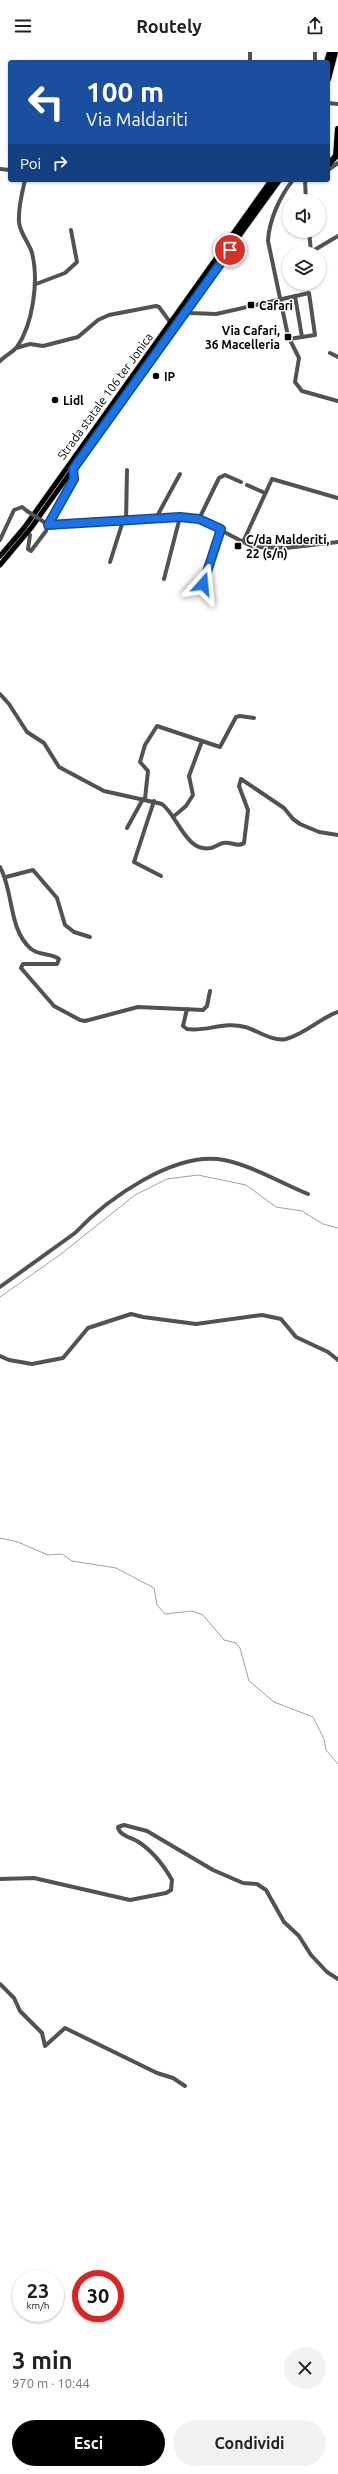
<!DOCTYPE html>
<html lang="it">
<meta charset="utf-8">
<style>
:root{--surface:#fff;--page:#f2f2f2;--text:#202124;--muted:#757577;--accent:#000}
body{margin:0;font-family:Ubuntu,sans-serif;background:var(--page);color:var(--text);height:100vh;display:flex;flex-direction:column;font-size:15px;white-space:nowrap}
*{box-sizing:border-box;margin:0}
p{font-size:13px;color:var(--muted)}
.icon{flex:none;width:22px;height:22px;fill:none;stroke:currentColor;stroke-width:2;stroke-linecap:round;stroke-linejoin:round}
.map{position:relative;height:2282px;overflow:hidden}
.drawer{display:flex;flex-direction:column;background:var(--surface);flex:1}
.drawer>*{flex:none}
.guide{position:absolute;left:8px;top:8px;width:322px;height:122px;border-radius:4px;box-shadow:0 1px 3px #0004;background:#1a4fa0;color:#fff;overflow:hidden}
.buttons{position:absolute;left:282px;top:142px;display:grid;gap:8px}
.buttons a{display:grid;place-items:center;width:44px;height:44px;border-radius:50%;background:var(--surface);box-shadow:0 1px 3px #0004;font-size:20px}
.speed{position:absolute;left:12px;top:2218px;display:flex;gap:8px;font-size:20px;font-weight:700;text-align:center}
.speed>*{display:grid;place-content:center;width:52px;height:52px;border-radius:50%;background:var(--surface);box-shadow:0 1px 3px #0004;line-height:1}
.speed small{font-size:10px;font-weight:400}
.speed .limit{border:6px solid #d22;background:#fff;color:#111}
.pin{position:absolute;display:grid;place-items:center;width:34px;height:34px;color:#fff;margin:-17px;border:2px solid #fff;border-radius:50%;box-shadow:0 1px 4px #0007}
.me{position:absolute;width:44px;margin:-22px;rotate:18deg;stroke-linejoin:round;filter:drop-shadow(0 0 3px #0008)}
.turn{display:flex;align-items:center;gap:14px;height:84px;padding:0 12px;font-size:18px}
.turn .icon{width:52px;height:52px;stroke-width:2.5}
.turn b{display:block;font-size:28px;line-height:34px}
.then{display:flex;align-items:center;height:38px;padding:0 12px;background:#0003;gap:8px;font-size:15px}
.round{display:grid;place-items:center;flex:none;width:42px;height:42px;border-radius:21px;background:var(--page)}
.head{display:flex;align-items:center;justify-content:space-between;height:68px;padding:0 12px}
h1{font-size:24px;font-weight:600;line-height:30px}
.button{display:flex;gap:8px;margin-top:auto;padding:8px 12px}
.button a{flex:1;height:46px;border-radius:24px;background:var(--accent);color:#fff;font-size:16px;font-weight:600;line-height:46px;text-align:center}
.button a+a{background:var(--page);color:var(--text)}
header{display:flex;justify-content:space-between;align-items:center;height:52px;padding:0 12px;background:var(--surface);font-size:18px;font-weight:600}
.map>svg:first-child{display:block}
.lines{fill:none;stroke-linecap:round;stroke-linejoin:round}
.stream{stroke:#a0a0a0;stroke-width:1}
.major-casing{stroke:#dbdbdb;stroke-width:6}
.highway-casing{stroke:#dbdbdb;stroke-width:8}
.minor{stroke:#525252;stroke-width:4}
.major{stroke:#000;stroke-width:5}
.highway{stroke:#000;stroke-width:6}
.minor-bridge{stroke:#525252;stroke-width:4}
.route-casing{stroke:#114b97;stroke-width:10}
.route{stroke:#1a73e8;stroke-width:7}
.poi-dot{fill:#000;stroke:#fff;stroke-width:1.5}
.labels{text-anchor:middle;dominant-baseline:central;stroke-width:3;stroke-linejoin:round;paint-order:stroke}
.poi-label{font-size:12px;font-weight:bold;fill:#000;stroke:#fff;text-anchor:start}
.street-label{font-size:12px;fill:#000;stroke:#fff}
</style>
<header><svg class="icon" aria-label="menu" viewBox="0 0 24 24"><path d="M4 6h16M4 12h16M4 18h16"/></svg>Routely<svg class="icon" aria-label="share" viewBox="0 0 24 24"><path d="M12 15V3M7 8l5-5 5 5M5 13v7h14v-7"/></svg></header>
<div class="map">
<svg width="338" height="2282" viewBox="0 0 338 2282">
<rect width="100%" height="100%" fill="#fff"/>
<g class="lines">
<!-- stream -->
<g class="stream">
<polyline points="0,1245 61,1202 135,1143 167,1127 198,1123 246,1133 276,1155 302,1159 323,1172 338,1176"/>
<polyline points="0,1486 18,1490 48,1503 62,1502 72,1509 116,1516 154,1536 157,1553 165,1562 192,1559 203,1563 224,1588 236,1591 240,1596 249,1629 274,1650 313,1665 324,1687 326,1698 338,1712"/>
</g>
<!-- major casing -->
<g class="major-casing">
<g id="major">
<polyline points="0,504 24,476 225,194"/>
<polyline points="0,513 31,476 229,197"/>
</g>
</g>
<!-- highway casing -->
<g class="highway-casing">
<g id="highway">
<polyline points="327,10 330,0"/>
<polyline points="328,27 335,0"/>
<polyline points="328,113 336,104 338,77"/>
<polyline points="225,194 272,128"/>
<polyline points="229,197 279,128"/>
</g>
</g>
<!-- minor -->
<g class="minor">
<polyline points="250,0 250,10"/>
<polyline points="315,10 315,0"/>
<polyline points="328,51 338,52"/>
<polyline points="0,117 10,118"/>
<polyline points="328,118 338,111"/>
<path d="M293,128c-13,16 -24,40 -25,61l20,95 11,22 -4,24 7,9 36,10"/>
<polyline points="305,128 306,149"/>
<polyline points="309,179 311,200 338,184"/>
<polyline points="36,232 65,221 77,210 71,178"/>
<polyline points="295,244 302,285"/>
<polyline points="186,259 190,261 216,262 309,241 315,283 289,287"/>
<polyline points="16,296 30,292 43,294 78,285 98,268 109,263 156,254 159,255 170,270"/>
<polyline points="330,301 338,305"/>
<path d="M0,309c5,-5 13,-9 17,-14 16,-23 22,-67 15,-94 -3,-11 -12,-19 -13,-31 -1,-15 3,-28 6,-42"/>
<polyline points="247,433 265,441"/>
<polyline points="156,466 180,422"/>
<polyline points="199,467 219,426 225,423 241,430"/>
<polyline points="126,469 127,418"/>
<polyline points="44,470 52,473 180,465 199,467 253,495 286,496 338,490"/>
<polyline points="27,481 30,483 28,497 31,499 46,479 49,468 74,427 73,417"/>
<polyline points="0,488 14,458 22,455 27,459"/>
<polyline points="243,490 272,427 338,446"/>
<polyline points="110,510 123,469"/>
<polyline points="164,527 180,465"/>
<polyline points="203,532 221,477"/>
<path d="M0,642l9,10 18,28 17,11 15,24 45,24 58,13c16,12 24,49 49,44 4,-1 8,-4 12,-5 8,-2 14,5 21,0l4,-33 -9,-24 2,-7 43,29 9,11 7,5 19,8 19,3"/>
<polyline points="145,747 148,719 140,710 145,693 157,674 220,695 236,665 240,664 254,666"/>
<polyline points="154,749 134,810 161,824"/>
<polyline points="173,765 186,754 193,743 189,724 202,689"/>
<polyline points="127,776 143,747"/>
<path d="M0,815c14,25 8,62 31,82 9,7 21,4 28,10l-2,5h-34l-2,4 33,38 26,14 5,1 53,-14 65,3 4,-4 3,-15"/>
<polyline points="6,825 33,818 57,846 65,873 74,880 90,885"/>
<path d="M187,957l-4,17 4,3c20,3 37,-8 58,-2 12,3 27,15 41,12 19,-5 34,-21 52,-27"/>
<path d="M0,1235l75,-54c32,-34 99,-82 149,-73 29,6 57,23 84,34"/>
<polyline points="0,1304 9,1308 32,1312 63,1306 88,1276 131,1262 143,1265 196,1272 262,1263 281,1267 296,1285 328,1300 338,1308"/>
<path d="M0,1827l34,-1 96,22 36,-7 5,-3 1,-10c-9,-16 -19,-29 -35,-39 -7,-4 -18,-6 -19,-14l6,-2 23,6 66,39 30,13 14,1 9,6 18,32 15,14 12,19 16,17 11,7"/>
<polyline points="0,1932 14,1946 20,1959 42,1981 45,1994 65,1976 157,2021 173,2026 185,2034"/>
</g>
<!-- major -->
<use href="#major" class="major"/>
<!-- highway -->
<use href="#highway" class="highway"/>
<!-- minor-bridge -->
<polyline class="minor-bridge" points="27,459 44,470"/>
</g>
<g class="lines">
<!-- route casing -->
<g class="route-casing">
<polyline id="route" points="203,532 221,477 199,467 180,465 48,473 74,427 73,417 230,198"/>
</g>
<!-- route -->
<use href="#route" class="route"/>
</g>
<!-- markers -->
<g class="poi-dot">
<rect x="247" y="249" width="8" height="8" rx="2"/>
<rect x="284" y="281" width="8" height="8" rx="2"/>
<circle cx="156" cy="324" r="4"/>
<circle cx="55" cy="348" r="4"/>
<rect x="234" y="490" width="8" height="8" rx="2"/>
</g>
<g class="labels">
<!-- poi labels -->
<g class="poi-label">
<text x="259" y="253">Cafari</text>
<text x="280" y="278" text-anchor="end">Via Cafari,<tspan x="280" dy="14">36 Macelleria</tspan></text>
<text x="164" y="324">IP</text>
<text x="63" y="348">Lidl</text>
<text x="246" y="487">C/da Malderiti,<tspan x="246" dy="14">22 (s/n)</tspan></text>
</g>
<!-- street labels -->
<g class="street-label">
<text transform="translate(105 344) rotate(-54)">Strada statale 106 ter Jonica</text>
</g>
</g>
</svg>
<div class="buttons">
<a><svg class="icon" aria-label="sound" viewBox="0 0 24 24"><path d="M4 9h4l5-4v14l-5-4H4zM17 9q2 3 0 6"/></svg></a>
<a><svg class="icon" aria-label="layers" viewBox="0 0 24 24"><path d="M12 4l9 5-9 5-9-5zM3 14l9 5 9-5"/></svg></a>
</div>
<div class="speed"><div>23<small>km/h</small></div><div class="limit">30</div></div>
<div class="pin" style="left:230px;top:198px;background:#d93025"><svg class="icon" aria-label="arrive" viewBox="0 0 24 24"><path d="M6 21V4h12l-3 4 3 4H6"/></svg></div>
<svg class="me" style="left:203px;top:532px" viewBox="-20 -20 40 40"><path d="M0-17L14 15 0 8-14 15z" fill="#1a73e8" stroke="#fff" stroke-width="4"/></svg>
<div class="guide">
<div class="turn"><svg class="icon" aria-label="left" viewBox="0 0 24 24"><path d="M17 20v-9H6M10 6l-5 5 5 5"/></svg><div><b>100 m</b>Via Maldariti</div></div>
<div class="then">Poi<svg class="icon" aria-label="right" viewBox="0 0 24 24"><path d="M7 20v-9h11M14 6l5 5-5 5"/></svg></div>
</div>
</div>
<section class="drawer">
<div class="head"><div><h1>3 min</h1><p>970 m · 10:44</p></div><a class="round"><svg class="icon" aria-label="close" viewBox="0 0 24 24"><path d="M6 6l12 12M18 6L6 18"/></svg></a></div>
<div class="button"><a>Esci</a><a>Condividi</a></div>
</section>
